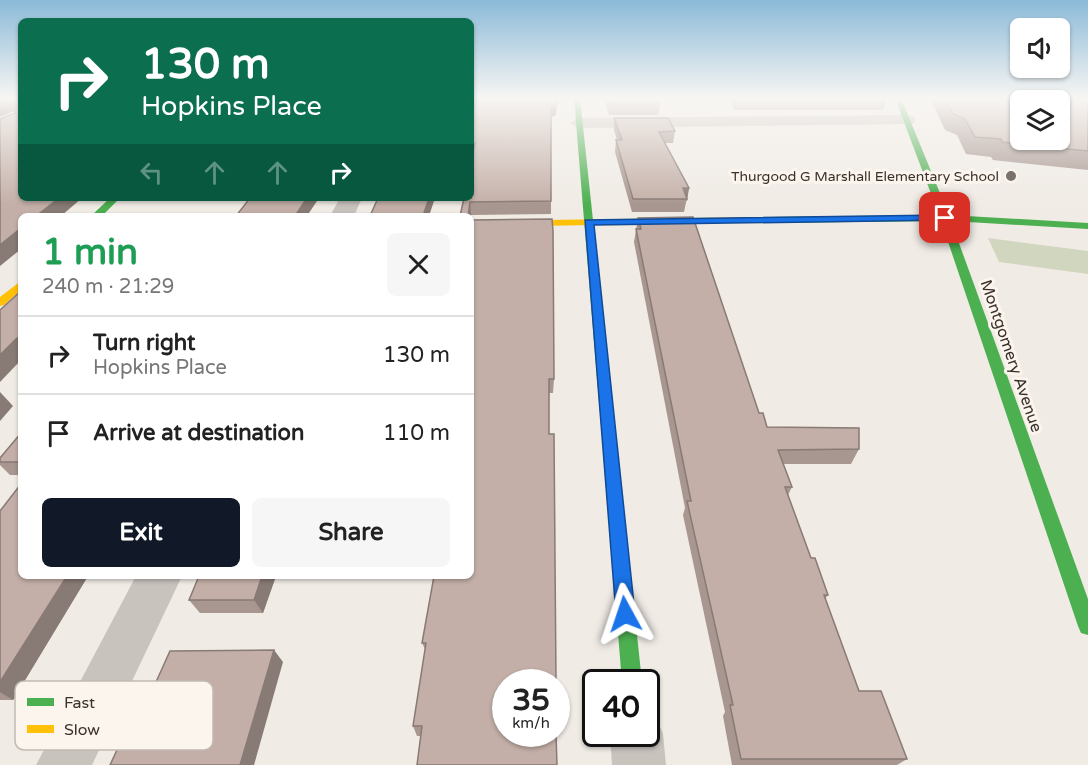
<!DOCTYPE html>
<meta charset="utf-8">
<style>
:root{--surface:#fff;--page:#f6f6f6;--text:#222;--muted:#767676;--line:#e0e0e0;--accent:#111827}
body{margin:0;font-family:"Varela Round",sans-serif;background:var(--page);color:var(--text);height:100vh;display:flex;flex-direction:column;font-size:22px;white-space:nowrap}
*{box-sizing:border-box;margin:0}
p{font-size:20px;color:var(--muted)}
.icon{flex:none;width:33px;height:33px;fill:none;stroke:currentColor;stroke-width:2;stroke-linecap:round;stroke-linejoin:round}
.map{position:relative;flex:1;overflow:hidden}
.sheet{position:absolute;left:18px;top:213px;width:456px;height:366px;display:flex;flex-direction:column;background:var(--surface);border-radius:9px;box-shadow:0 2px 4px #0004}
.sheet>*{flex:none}
.top-card{position:absolute;left:18px;top:18px;width:456px;height:183px;border-radius:9px;box-shadow:0 2px 4px #0004;background:#0b6e4f;color:#fff;overflow:hidden}
.controls{position:absolute;left:1010px;top:18px;display:grid;gap:12px}
.controls a{display:grid;place-items:center;width:60px;height:60px;border-radius:9px;background:var(--surface);box-shadow:0 2px 4px #0004;font-size:30px}
.speed{position:absolute;left:492px;top:669px;display:flex;gap:12px;font-size:30px;font-weight:700;text-align:center}
.speed>*{display:grid;place-content:center;width:78px;height:78px;border-radius:50%;background:var(--surface);box-shadow:0 2px 4px #0004;line-height:1}
.speed small{font-size:15px;font-weight:400}
.speed .limit{border:3px solid #111;border-radius:9px;background:#fff;color:#111}
.pin{position:absolute;display:grid;place-items:center;width:51px;height:51px;color:#fff;margin:-26px;border-radius:12px;box-shadow:0 3px 9px #0006}
.me{position:absolute;width:66px;margin:-33px;rotate:355deg;stroke-linejoin:round;filter:drop-shadow(0 0 4px #0008)}
.turn{display:flex;align-items:center;gap:21px;height:126px;padding:0 24px;font-size:27px}
.turn .icon{width:78px;height:78px;stroke-width:2.5}
.turn b{display:block;font-size:42px;line-height:51px}
.lanes{display:flex;align-items:center;height:57px;padding:0 24px;background:#0003;justify-content:center;gap:30px;direction:ltr}
.lanes .off{opacity:.35}
.round{display:grid;place-items:center;flex:none;width:63px;height:63px;border-radius:9px;background:var(--page)}
.summary{display:flex;align-items:center;justify-content:space-between;height:102px;padding:0 24px}
h1{font-size:36px;font-weight:700;line-height:45px;color:#1e9e55}
.button{display:flex;gap:12px;margin-top:auto;padding:12px 24px}
.button a{flex:1;height:69px;border-radius:9px;background:var(--accent);color:#fff;font-size:24px;font-weight:700;line-height:69px;text-align:center}
.button a+a{background:var(--page);color:var(--text)}
ul{padding:0;list-style:none}
li{display:flex;align-items:center;gap:18px;height:78px;padding:0 24px;border-top:2px solid var(--line)}
li div{flex:1}
li b{display:block;font-size:22px}
li em{font-style:normal}
.map>svg:first-child{display:block}
.green{fill:#d1d6bf}
.lines{fill:none;stroke-linecap:round;stroke-linejoin:round}
.street{fill:#c9c3be;fill-rule:evenodd}
.fast{fill:#4caf50;fill-rule:evenodd}
.slow{fill:#ffc107;fill-rule:evenodd}
.wall{fill:#a89690}
.shaded-wall{fill:#887a75}
.building{fill:#c3afa7;stroke:#887a75;stroke-width:1.5;fill-rule:evenodd}
.route{fill:#1a73e8;stroke:#114b97;stroke-width:1.5}
.poi-dot{fill:#7a716c;stroke:#fbf5ee;stroke-width:2}
.labels{text-anchor:middle;dominant-baseline:central;stroke-width:6;stroke-linejoin:round;paint-order:stroke}
.far-poi-label{font-size:14px;fill:#3b302b;stroke:#fbf5ee;text-anchor:end}
.street-label{font-size:16px;fill:#3b302b;stroke:#fbf5ee}
.key{fill:#fbf5ee;stroke:#c1bab4;stroke-width:1.5}
.key-label{font-size:16px;fill:#3b302b}
</style>
<div class="map">
<svg width="1088" height="765" viewBox="0 0 1088 765">
<rect width="100%" height="100%" fill="#f0ebe5"/>
<!-- green -->
<polygon class="green" points="988,238 1088,251 1088,274 999,262"/>
<g class="lines">
<!-- street -->
<g class="street">
<polygon points="907,115 913,116 916,120 913,124 579,128 570,123 579,118"/>
<polygon points="340,198 362,198 354,216 330,216"/>
<polygon points="136,576 182,576 92,765 36,765"/>
<polygon points="646,712 655,715 663,734 666,765 612,765 610,734 646,734"/>
</g>
<!-- fast -->
<g class="fast">
<polygon points="574,98 580,98 642,682 622,682"/>
<polygon points="895,98 901,98 949,215 1088,223 1088,229 951,221 1088,599 1088,635 1081,633 1078,626 941,221 765,223 760,220 765,217 939,215"/>
<polygon points="110,198 120,198 102,216 91,216"/>
</g>
<!-- slow -->
<g class="slow">
<polygon points="765,217 768,218 768,222 471,227 471,221"/>
<polygon points="21,281 21,290 4,305 0,306 0,297"/>
</g>
</g>
<!-- wall -->
<g class="wall">
<polygon points="471,98 556,115 551,117 551,214 471,215 471,216 460,216 473,154 471,153"/>
<polygon points="603,98 656,98 660,104 658,115 609,115"/>
<polygon points="727,98 888,98 883,110 735,110"/>
<polygon points="930,98 1088,98 1088,170 993,160 991,157 966,154 957,135 945,130"/>
<polygon points="614,118 675,131 673,143 665,143 689,188 684,212 632,212 615,152 616,140 617,140 614,130"/>
<polygon points="137,198 195,198 193,200 138,200"/>
<polygon points="638,218 767,427 859,449 851,464 783,464 792,487 788,495 811,558 828,595 825,599 859,691 907,759 897,765 732,765 723,716 725,712 683,515 685,508 634,242"/>
<polygon points="471,220 554,379 553,393 549,393 421,736 417,736 413,726 425,649 422,643 471,576"/>
<polygon points="21,433 21,475 10,475 0,465 0,458"/>
<polygon points="0,511 21,576 88,576 13,700 0,700"/>
<polygon points="276,576 263,613 200,613 189,600"/>
</g>
<!-- shaded-wall -->
<g class="shaded-wall">
<polygon points="13,98 16,98 21,108 0,117 0,103"/>
<polygon points="557,104 556,115 551,117 551,106"/>
<polygon points="683,188 689,188 687,201 686,201 687,199"/>
<polygon points="59,198 82,198 61,216 36,216"/>
<polygon points="307,198 319,198 307,216 295,216"/>
<polygon points="429,198 435,198 429,216 423,216"/>
<polygon points="470,202 471,216 468,216"/>
<polygon points="21,228 21,249 0,266 0,245"/>
<polygon points="17,338 21,342 21,360 0,382 0,355"/>
<polygon points="0,392 13,406 0,421"/>
<polygon points="67,576 88,576 13,700 0,692 0,682"/>
<polygon points="262,576 276,576 263,613 254,600"/>
<polygon points="274,650 283,662 254,765 240,765"/>
</g>
<!-- building -->
<g class="building">
<polygon points="0,98 13,98 0,103"/>
<polygon points="15,98 21,98 21,198 59,198 36,216 21,216 21,228 0,245 0,119 15,113"/>
<polygon points="471,98 557,98 557,104 551,106 551,201 470,202 468,216 460,216 464,198 471,198 471,161 475,143 471,142"/>
<polygon points="607,98 656,98 660,104 610,104"/>
<path d="M945,98h143v53l-86,-9 -1,-3 -26,-2 -10,-18 -12,-5zM1020,100h39v40h-39z"/>
<polygon points="614,118 668,118 675,131 659,132 689,188 683,188 687,199 633,199 616,140 622,140"/>
<polygon points="250,198 307,198 295,216 236,216"/>
<polygon points="378,198 429,198 423,216 370,216"/>
<polygon points="693,217 759,413 763,413 767,427 859,428 859,449 778,450 792,487 785,487 811,558 815,558 828,595 824,595 859,691 881,691 907,759 741,759 730,705 733,705 687,501 691,501 636,229 641,229 638,218"/>
<polygon points="552,219 553,231 554,379 549,379 549,434 554,434 556,682 506,682 506,734 556,734 557,765 417,765 422,726 413,726 426,643 422,643 434,576 471,576 471,220"/>
<polygon points="21,291 21,338 17,338 0,355 0,310"/>
<polygon points="21,433 21,462 0,462 0,458"/>
<polygon points="21,484 21,576 67,576 0,682 0,511"/>
<polygon points="199,576 262,576 254,600 189,600"/>
<polygon points="274,650 240,765 110,765 124,735 132,735 170,651"/>
</g>
<!-- sky -->
<linearGradient id="sky" x2="0" y2="1"><stop stop-color="#8bbad8"/><stop offset="0.48" stop-color="#f8f6f3"/><stop offset="1" stop-color="#f8f6f3" stop-opacity="0"/></linearGradient>
<rect width="1088" height="205" fill="url(#sky)"/>
<!-- route -->
<polygon class="route" points="945,215 950,218 949,220 594,225 635,614 632,620 625,623 618,620 616,614 585,220"/>
<!-- markers -->
<circle class="poi-dot" cx="1011" cy="176" r="6"/>
<g class="labels">
<!-- far-poi labels -->
<g class="far-poi-label">
<text x="999" y="176">Thurgood G Marshall Elementary School</text>
</g>
<!-- street labels -->
<g class="street-label">
<text transform="translate(1011 356) rotate(71)">Montgomery Avenue</text>
</g>
</g>
<!-- legend -->
<rect x="15" y="681" width="198" height="69" rx="9" class="key"/>
<rect x="27" y="698" width="27" height="8" fill="#4caf50"/>
<rect x="27" y="725" width="27" height="8" fill="#ffc107"/>
<g class="key-label">
<text x="64" y="708">Fast</text>
<text x="64" y="735">Slow</text>
</g>
</svg>
<div class="controls">
<a><svg class="icon" aria-label="sound" viewBox="0 0 24 24"><path d="M4 9h4l5-4v14l-5-4H4zM17 9q2 3 0 6"/></svg></a>
<a><svg class="icon" aria-label="layers" viewBox="0 0 24 24"><path d="M12 4l9 5-9 5-9-5zM3 14l9 5 9-5"/></svg></a>
</div>
<div class="speed"><div>35<small>km/h</small></div><div class="limit">40</div></div>
<div class="pin" style="left:945px;top:218px;background:#d93025"><svg class="icon" aria-label="arrive" viewBox="0 0 24 24"><path d="M6 21V4h12l-3 4 3 4H6"/></svg></div>
<svg class="me" style="left:625px;top:614px" viewBox="-20 -20 40 40"><path d="M0-17L14 15 0 8-14 15z" fill="#1a73e8" stroke="#fff" stroke-width="4"/></svg>
<div class="top-card">
<div class="turn"><svg class="icon" aria-label="right" viewBox="0 0 24 24"><path d="M7 20v-9h11M14 6l5 5-5 5"/></svg><div><b>130 m</b>Hopkins Place</div></div>
<div class="lanes"><svg class="icon off" aria-label="left" viewBox="0 0 24 24"><path d="M17 20v-9H6M10 6l-5 5 5 5"/></svg><svg class="icon off" aria-label="ahead" viewBox="0 0 24 24"><path d="M12 20V5M6 11l6-6 6 6"/></svg><svg class="icon off" aria-label="ahead" viewBox="0 0 24 24"><path d="M12 20V5M6 11l6-6 6 6"/></svg><svg class="icon" aria-label="right" viewBox="0 0 24 24"><path d="M7 20v-9h11M14 6l5 5-5 5"/></svg></div>
</div>
<section class="sheet">
<div class="summary"><div><h1>1 min</h1><p>240 m · 21:29</p></div><a class="round"><svg class="icon" aria-label="close" viewBox="0 0 24 24"><path d="M6 6l12 12M18 6L6 18"/></svg></a></div>
<ul>
<li><svg class="icon" aria-label="right" viewBox="0 0 24 24"><path d="M7 20v-9h11M14 6l5 5-5 5"/></svg><div><b>Turn right</b><p>Hopkins Place</p></div><em>130 m</em></li>
<li><svg class="icon" aria-label="arrive" viewBox="0 0 24 24"><path d="M6 21V4h12l-3 4 3 4H6"/></svg><div><b>Arrive at destination</b></div><em>110 m</em></li>
</ul>
<div class="button"><a>Exit</a><a>Share</a></div>
</section>
</div>
